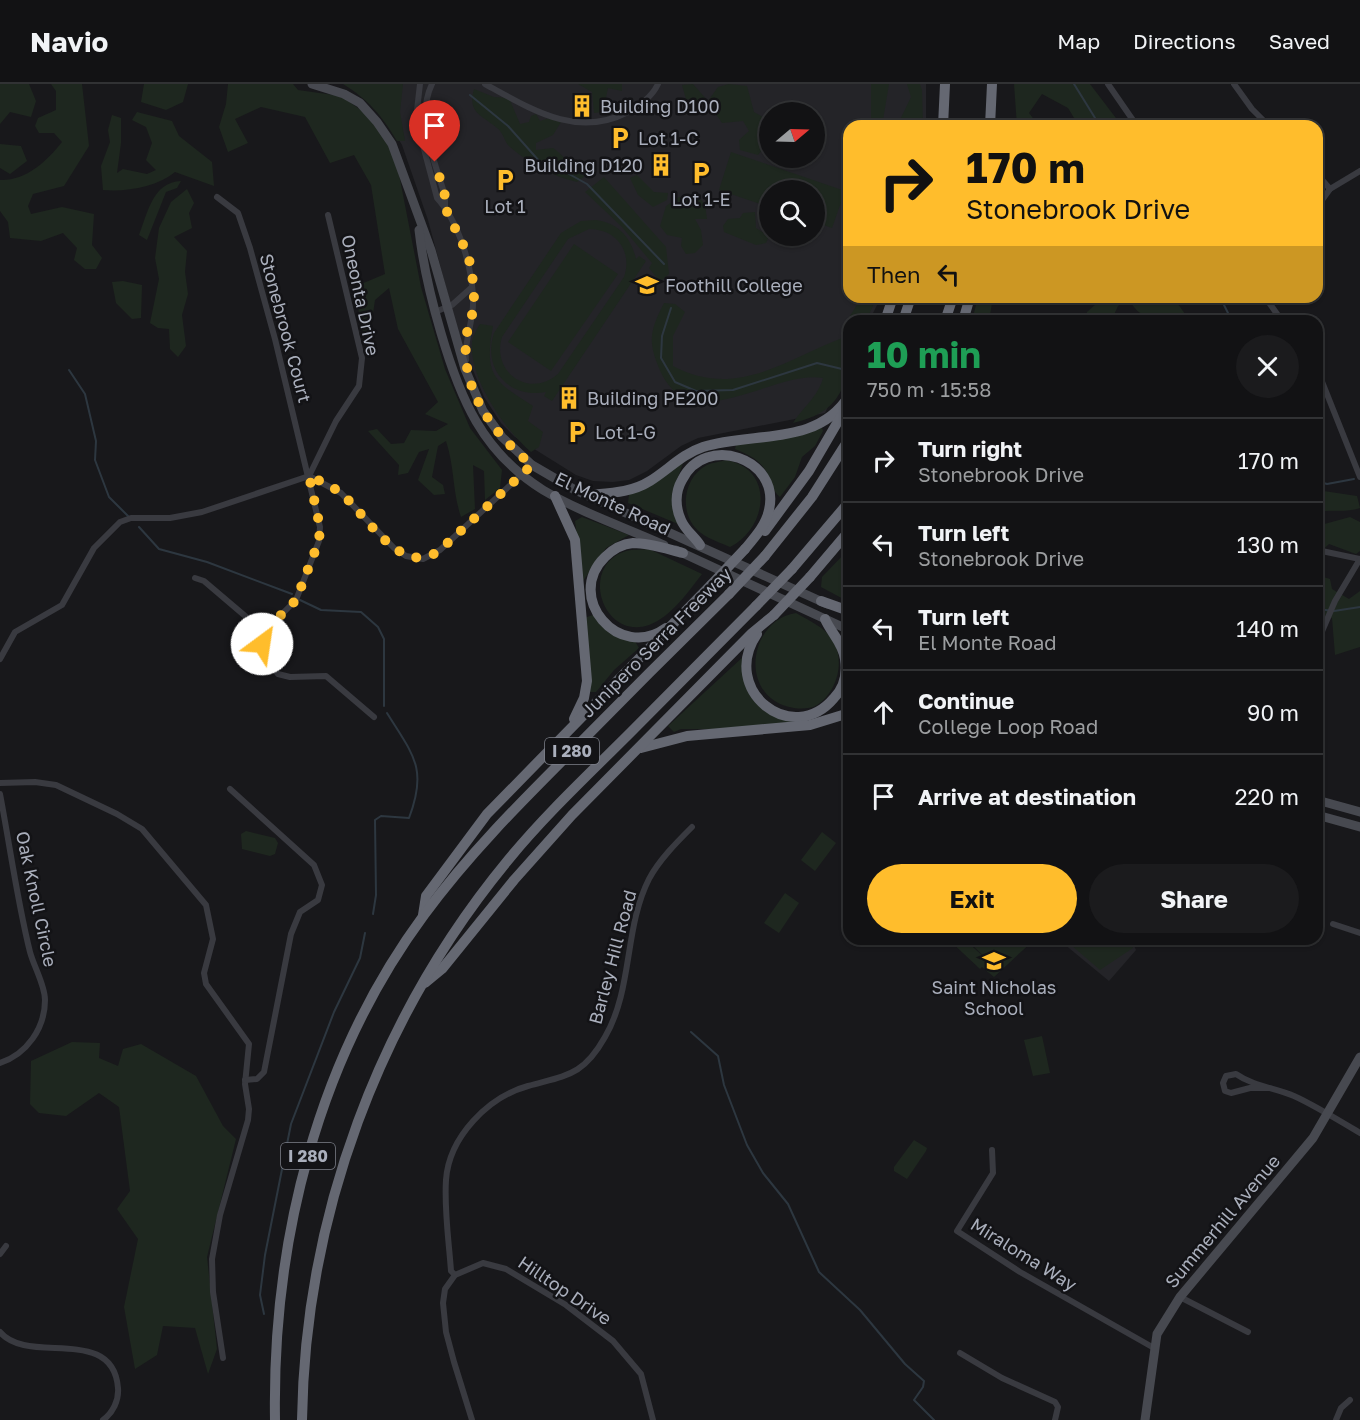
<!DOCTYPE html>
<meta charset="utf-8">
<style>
:root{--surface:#121214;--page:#1b1b1d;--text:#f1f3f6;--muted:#9c9ea0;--line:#313234;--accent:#ffbd2c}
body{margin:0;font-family:"Golos Text",sans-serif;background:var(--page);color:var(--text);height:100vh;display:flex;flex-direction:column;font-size:22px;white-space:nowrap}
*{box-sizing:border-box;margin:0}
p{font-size:20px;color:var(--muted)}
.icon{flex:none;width:33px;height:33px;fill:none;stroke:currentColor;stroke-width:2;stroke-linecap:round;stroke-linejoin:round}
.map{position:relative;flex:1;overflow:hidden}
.panel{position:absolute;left:843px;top:231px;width:480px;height:630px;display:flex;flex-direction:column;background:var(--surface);border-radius:18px;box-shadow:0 2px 4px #0004,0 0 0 2px var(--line)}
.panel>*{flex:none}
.top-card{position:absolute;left:843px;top:36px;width:480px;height:183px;border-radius:18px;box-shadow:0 2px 4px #0004,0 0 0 2px var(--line);background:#ffbd2c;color:#111;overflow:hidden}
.needle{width:39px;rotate:71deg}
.buttons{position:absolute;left:759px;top:18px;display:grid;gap:12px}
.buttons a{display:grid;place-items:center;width:66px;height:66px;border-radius:50%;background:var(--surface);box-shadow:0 2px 4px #0004,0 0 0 2px var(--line);font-size:30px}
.pin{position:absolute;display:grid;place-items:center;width:51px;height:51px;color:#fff;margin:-62px -26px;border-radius:50% 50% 50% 0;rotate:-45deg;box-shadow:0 0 6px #0007}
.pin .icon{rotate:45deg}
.me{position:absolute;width:66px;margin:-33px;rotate:31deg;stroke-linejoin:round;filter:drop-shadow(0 0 4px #0008)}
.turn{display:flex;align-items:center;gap:21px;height:126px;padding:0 24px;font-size:27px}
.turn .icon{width:78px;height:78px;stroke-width:2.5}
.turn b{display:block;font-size:42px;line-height:51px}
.then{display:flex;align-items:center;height:57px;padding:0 24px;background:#0003;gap:12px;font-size:22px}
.round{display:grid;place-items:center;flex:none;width:63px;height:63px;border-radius:32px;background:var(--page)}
.head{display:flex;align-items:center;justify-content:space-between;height:102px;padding:0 24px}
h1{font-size:36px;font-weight:700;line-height:45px;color:#1e9e55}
.cta{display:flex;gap:12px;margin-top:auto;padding:12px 24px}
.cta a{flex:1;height:69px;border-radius:36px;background:var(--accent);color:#111;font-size:24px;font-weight:700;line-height:69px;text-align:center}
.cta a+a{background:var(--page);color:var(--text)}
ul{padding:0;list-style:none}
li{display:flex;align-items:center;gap:18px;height:84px;padding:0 24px;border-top:2px solid var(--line)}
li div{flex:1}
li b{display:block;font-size:22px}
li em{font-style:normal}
header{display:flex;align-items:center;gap:36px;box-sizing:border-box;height:84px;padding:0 30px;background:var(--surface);border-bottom:2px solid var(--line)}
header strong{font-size:28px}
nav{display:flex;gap:33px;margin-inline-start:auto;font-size:21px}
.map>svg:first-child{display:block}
.built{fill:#242428;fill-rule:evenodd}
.green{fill:#1e271f;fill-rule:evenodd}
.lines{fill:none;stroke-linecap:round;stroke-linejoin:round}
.stream{stroke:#2d3740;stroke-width:2}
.street{stroke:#393a40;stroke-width:6}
.secondary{stroke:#474950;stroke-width:9}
.highway{stroke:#656872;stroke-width:10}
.highway-bridge{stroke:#656872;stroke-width:10}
.route{stroke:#ffbd2c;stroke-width:10;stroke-dasharray:0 18}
.labels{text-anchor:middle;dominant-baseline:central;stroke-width:5;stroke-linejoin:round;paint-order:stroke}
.shield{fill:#131316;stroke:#7d808a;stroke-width:1.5}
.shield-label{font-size:16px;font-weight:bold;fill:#aaafbc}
.poi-label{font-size:18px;fill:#aaafbc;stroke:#131316;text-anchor:start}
.street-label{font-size:18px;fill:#aaafbc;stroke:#131316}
</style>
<header>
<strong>Navio</strong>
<nav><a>Map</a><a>Directions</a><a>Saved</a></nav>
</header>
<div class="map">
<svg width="1360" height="1336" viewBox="0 0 1360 1336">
<rect width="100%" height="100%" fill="#18181b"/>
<!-- built -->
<g class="built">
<path d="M359,0h567v42h-77v171h32l-12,24h-20v42l-24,50 -127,25 -17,8 -34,25 -18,9 -16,2 -20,-1 -17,-6 -61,-38 -14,-14 -17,-26 -25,-61 -31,-116 -26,-75 -20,-34zM770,28h44v46h-44zM770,106h44v46h-44z"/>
<polygon points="1058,855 1131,855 1136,866 1109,897"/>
</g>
<!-- green -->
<g class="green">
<polygon points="0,0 29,0 36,17 31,33 10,28 0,40"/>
<path d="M51,0h31l7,62 -25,40 -31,8 -5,12 3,8 31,-7 32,7 -2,31 10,13 -6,11h-11l-11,-9 3,-12 -14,-15 -22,8 -31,-3 -2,-16 -8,-11v-31c26,1 47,-19 62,-38l-8,-9h-15l-4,-7 3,-8 18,-8v-19z"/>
<polygon points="144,0 188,0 183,18 166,26 141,18"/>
<path d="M228,0h65l5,6 43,6 31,22 24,41 25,128 24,82 25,59 32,42 -2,18 -15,12 -1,-29 -11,-6 2,44 -14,8c-9,-27 -6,-48 -15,-76l-8,5 -6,31 11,8 2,9 -11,1 -16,-15 11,-31 -10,3 -11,21 -10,2 1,-10 -31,-34 9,-2 14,15 13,-1 7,-13 25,1 12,-7 -23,-10 13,-12 -40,-73 -9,-41 -14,12 -5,34 -7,-1 -9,-46 31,-13 -14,-89 -17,-30 -24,8 -25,-46 -44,-10 -26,12 13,24 -20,9 -9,-25 7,-23z"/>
<path d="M343,0h60l-3,28 5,29h-8c-15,-25 -28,-41 -54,-57z"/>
<polygon points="578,0 622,0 622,7 608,4 603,28 594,29 592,8"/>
<path d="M693,0l15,17 10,-14 11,-3 18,2 7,26c16,8 16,13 15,30l-11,13 -18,-5 -1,-10 10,-9 -6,-10 -21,2c-9,-15 -20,-20 -36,-24l-4,-14z"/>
<polygon points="871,0 889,0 882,42 871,42"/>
<polygon points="907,0 920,0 922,6 923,42 897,42 911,13"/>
<polygon points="1014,0 1090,0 1122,42 1079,42 1068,24 1042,10 1029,29 1039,42 1017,42"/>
<path d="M474,5l20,8 15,1 11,26 9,-2 2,-6 5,-2 4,7 9,-3 12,4 -8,13 -17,8v7l17,-2c13,9 18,20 32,28l-8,6c-25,-6 -47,-18 -67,-35 -6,-5 -6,-14 -13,-19 -15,-13 -30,-15 -23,-39z"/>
<path d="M137,28l35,9 7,15 33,26 2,24 -39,-14c-18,15 -48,20 -72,18l-2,-24 9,-24 -2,-12 4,-15 9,3v25l-4,30 6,-4 24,5 9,-4 -10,-10 6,-17 -6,-16 -14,-7z"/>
<polygon points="0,60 21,62 27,77 10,90 0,84"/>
<polygon points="731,68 845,107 832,144 815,138 814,106 770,106 769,123 719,106"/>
<polygon points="637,91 654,108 668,109 667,116 653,123 638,111 630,94"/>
<polygon points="604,93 666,163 669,190 660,198 649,184 652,179 622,143 585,108"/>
<path d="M181,97l-4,7 -11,4 -19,48 -8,-5c9,-23 14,-53 42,-54z"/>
<polygon points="187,105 194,119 189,129 192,144 174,153 187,167 185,188 188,210 182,231 186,262 178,273 170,265 169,245 158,244 150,239 159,195 155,174 159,144 171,118"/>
<polygon points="679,113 698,113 705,120 707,135 695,135 701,146 703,161 695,169 686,170 681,162 682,154 667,151 660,142 666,122"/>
<polygon points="755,128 756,144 769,152 766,159 756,161 724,148 723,142 728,135 740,134 743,129"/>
<path d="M596,136c22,3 35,17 40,39l3,-3 7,5 -94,140 -8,-5 2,-4c-37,7 -64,-23 -52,-59l67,-100 20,-12zM589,145c27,0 44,22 35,48l-66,97c-29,25 -67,-2 -56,-37l66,-98z"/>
<polygon points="574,160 618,190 551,287 508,258"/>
<polygon points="123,197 142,201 141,234 132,235 116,219 112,198"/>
<path d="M862,213h15l-11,24h-17c0,50 3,89 -56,102 10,-16 25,-26 30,-45 -50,-9 -134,64 -164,-10 -12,-28 -8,-39 5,-65l11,1 10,8 -12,24v30c64,34 113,-7 172,-29l3,-18z"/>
<polygon points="978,213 993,213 989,237 972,237"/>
<path d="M1104,213h69l17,24c-25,0 -49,3 -61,-22l-11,7 -7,15h-26l2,-9z"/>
<path d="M480,240l13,2c-9,49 0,55 40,80l-5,15 15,11 -4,15 -8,5c-27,-23 -62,-74 -59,-110 1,-6 5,-13 8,-18z"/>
<path d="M821,341l2,6 -8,15 -13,11 -7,20 -15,20c-9,-7 -8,-17 -14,-26 -7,-12 -19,-17 -31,-22l1,-4z"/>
<polygon points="684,376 672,410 678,440 628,419 629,410"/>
<path d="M726,376c49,9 42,68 4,87 -9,-4 -21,-8 -29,-14 -23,-17 -19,-55 6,-68 6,-3 13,-3 19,-5z"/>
<path d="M1317,406l40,6 3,12c-14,5 -28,1 -43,4z"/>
<polygon points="582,433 629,451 606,464 583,497 575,437"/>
<polygon points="1350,433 1360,438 1360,467 1356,470 1329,460 1317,471 1317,442"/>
<path d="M649,465l53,25c-14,18 -31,43 -53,51 -46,16 -71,-59 -23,-74 6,-2 16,-1 23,-2z"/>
<polygon points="849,465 849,518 821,503 822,493"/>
<polygon points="1320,492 1330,495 1332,505 1349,515 1360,507 1360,563 1335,571 1332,534 1326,532 1317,558 1317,493"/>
<path d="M796,529c10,6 23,12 31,20 21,20 12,58 -10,72 -6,4 -16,4 -23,3 -57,-9 -46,-88 2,-95z"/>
<polygon points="593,531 633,554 639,564 614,586 596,608 589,608 584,534"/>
<polygon points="744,572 756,618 804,637 729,645 681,645 674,648 668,642"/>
<polygon points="246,747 275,754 278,759 275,770 270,772 242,765 241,750"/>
<polygon points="822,748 836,759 815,787 801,776"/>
<polygon points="785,809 799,819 779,849 764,839"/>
<polygon points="948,855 964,855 995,883 966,855 1035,855 994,893 982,883 980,885"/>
<polygon points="1064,855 1129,855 1133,864 1100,886"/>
<polygon points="1042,952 1050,989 1033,992 1024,956"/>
<polygon points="72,958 100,959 99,974 118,982 123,965 141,960 196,992 223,1042 236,1055 207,1173 217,1265 208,1290 195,1244 163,1242 157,1271 135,1285 124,1223 138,1155 117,1125 130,1107 119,1023 99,1009 66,1032 39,1029 30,1020 31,977"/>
<polygon points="914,1056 927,1064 926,1067 907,1095 894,1087 894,1083"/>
</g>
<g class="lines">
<!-- stream -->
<g class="stream">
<polyline points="1074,0 1100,42"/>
<polyline points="470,11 508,42 540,78 560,85 587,100 664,180"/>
<polyline points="1220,213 1232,237"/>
<polyline points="671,224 662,252 661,274 675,298 696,307 733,306 817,279 842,285"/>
<polyline points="69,286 85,310 96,357 95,376 109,413 129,433"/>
<polyline points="1317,397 1327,400 1354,395"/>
<polyline points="139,443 159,465 207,478 292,510"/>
<polyline points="300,516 321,526 361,528 378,543 384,555 384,622"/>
<polyline points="1317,525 1334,527 1360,523"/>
<path d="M373,830l3,-19 -1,-75 6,-4 28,2c19,-50 4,-63 -22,-105"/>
<polyline points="691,948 718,972 724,1001 747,1061 763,1089 788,1120 819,1188 860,1226 905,1280 924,1297 923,1303 914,1316 934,1336"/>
<polyline points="264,1230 260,1211 265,1171 291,1040 334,928 360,874 365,849"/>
</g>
<!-- street -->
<g class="street">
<path d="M420,0l-4,35 21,79c22,24 36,71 36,103 1,20 -9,38 -7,59"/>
<path d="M432,0c-17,35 3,77 13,112v11"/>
<path d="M485,0c46,25 91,55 143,28 12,-7 24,-15 30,-28"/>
<polyline points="1108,0 1137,42"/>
<polyline points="1234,0 1252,25 1269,42"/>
<polyline points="1317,90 1330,105"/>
<polyline points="217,113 238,129 250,164 275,255 320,443 319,457 296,516 264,548"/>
<polyline points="1317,123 1330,105 1360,87"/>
<polyline points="1265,213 1282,237"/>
<polyline points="435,228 452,221 471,204"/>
<polyline points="1317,285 1360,393"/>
<polyline points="309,392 336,337 359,302 362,274 328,131"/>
<polyline points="1317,466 1360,475"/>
<path d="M195,494l9,3 60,51c-3,19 3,27 14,42l12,3 36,-1 48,41"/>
<polyline points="1317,559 1335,517 1360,475"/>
<polyline points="0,575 15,548 62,521 94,464 120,438 131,434 170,434 202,428 309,392 341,409 394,464 406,472 423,475 440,466 532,381"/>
<polyline points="844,684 849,685"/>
<polyline points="0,699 35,698 56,701 117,730 142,745 206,821 213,855 204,889 206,900 249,960 245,1000 249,1025 248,1036 220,1131 212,1175 213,1208 223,1274"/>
<polyline points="230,705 314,781 322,801 318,816 300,828 291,850 264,988 257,995 245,996"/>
<path d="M0,710c10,52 17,106 30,158 4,15 15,33 15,48 0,28 -18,54 -45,63"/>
<polyline points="1333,840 1360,849"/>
<path d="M1270,1004h-20l-19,5 -6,-2 -2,-8 3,-7 10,-2c17,12 39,14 58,22 20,9 46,25 66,37"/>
<polyline points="992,1066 993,1089 957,1147 1020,1188 1154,1264"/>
<polyline points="0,1170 6,1162"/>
<path d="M455,1191l-4,-4c-2,-29 -7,-61 -5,-91 3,-43 42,-83 82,-94 39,-11 55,-10 77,-49 28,-48 19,-109 44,-158 10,-19 28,-37 43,-52"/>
<polyline points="1180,1213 1248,1248"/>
<path d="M0,1248c28,34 113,-8 118,56 1,12 -5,25 -15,32"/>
<polyline points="960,1269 1002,1294 1055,1318 1058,1323 1055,1336"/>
<polyline points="472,1336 454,1278 446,1248 443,1219 445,1205 455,1191 483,1179 506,1185 566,1221 613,1257 641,1290 653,1336"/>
<polyline points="1336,1336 1341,1324 1350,1316"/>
</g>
<!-- secondary -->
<g class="secondary">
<polyline points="312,0 344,10 360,19 377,38 392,60 431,166 465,285 483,327 502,353 532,381 575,406 827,520"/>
<path d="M419,146c4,36 12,69 22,103 19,65 41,119 102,157 37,22 81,37 121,55"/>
<polyline points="676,466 849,546"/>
<polyline points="1317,716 1360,728"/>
<polyline points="1317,731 1360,743"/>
<polyline points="1145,1336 1157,1250 1180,1213 1313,1054 1360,973"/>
</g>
<!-- highway -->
<g class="highway">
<polyline points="943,42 945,0"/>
<polyline points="990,42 992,0"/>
<polyline points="885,237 893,213"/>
<polyline points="903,237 911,213"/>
<polyline points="945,237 953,213"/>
<polyline points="963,237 970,213"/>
<path d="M588,411c21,-2 43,-2 62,-14 18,-11 32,-27 53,-34 50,-16 114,0 146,-51"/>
<polyline points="555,412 575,456 587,597 584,614 574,635"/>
<polyline points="765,447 809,387 847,322"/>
<path d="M700,461c-6,-9 -15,-15 -19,-25 -6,-13 -6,-28 1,-40 23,-47 99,-22 87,30 -3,15 -14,27 -24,39"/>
<polyline points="765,472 812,413 849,355"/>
<polyline points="792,485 849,418"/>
<polyline points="810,493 849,447"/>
<polyline points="821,517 849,527"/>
<path d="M666,544c-47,34 -102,-31 -61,-71 8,-8 17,-13 28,-14 17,0 34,6 50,10"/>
<path d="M757,550c-38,56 35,114 77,64 10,-10 13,-25 11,-39 -2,-16 -14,-26 -20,-40"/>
<polyline points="641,664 687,652 810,641 849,629"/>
<polyline points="423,831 426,812 487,730 711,501"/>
<polyline points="425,899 442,885 514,796 572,731 752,549 774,531"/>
<path d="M275,1336c-3,-178 42,-360 149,-505 44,-60 96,-112 148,-164 52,-53 104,-105 157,-157"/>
<path d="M302,1336c3,-204 77,-404 207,-561 37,-45 80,-85 121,-126 42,-42 84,-85 126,-127"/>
</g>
<!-- highway-bridge -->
<g class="highway-bridge">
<polyline points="711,501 745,465"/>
<polyline points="729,510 765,472"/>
<polyline points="756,522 792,485"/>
<polyline points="774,531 810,493"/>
</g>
</g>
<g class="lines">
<!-- route -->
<path class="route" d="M262,560l2,-12 32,-32 23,-59 1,-14 -11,-51c11,5 23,10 33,18 26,23 60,85 98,56l92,-85c-37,-30 -70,-72 -66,-123 0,-14 8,-27 8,-40 0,-9 -1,-19 -2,-28 -2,-22 -19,-47 -27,-67v-11l-10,-34"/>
</g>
<!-- icons -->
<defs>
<g id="building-bare" transform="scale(1.8)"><path d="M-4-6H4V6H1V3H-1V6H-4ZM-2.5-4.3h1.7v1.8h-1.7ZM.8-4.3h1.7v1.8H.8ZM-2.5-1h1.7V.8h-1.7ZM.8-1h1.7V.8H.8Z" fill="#ffbd2c" stroke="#131316" stroke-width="2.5" paint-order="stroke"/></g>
<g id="parking-bare" transform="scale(1.8)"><path d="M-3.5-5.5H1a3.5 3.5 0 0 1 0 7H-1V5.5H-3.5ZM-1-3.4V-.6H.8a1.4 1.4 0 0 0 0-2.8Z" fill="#ffbd2c" stroke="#131316" stroke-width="2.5" paint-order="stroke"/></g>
<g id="university-bare" transform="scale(1.8)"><path d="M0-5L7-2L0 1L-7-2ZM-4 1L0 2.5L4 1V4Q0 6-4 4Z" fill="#ffbd2c" stroke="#131316" stroke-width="2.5" paint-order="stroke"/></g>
<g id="school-bare" transform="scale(1.8)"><path d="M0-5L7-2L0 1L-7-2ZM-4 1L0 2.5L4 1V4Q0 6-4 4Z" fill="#ffbd2c" stroke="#131316" stroke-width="2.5" paint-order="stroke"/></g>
</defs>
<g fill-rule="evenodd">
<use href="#building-bare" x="582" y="22"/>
<use href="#parking-bare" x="620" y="54"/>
<use href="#building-bare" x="661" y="81"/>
<use href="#parking-bare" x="701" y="89"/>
<use href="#parking-bare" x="505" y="96"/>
<use href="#university-bare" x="647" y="201"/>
<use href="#building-bare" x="569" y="314"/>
<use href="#parking-bare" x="577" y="348"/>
<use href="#school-bare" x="994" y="877"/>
</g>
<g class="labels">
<!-- shield labels -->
<g class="shield">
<rect x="545" y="654" width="54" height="26" rx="4.5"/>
<rect x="281" y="1059" width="54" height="26" rx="4.5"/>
</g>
<g class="shield-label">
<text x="572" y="667">I 280</text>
<text x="308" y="1072">I 280</text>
</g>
<!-- poi labels -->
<g class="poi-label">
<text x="600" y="22">Building D100</text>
<text x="638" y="54">Lot 1-C</text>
<text x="643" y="81" text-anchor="end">Building D120</text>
<text x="701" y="115" text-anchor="middle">Lot 1-E</text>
<text x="505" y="122" text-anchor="middle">Lot 1</text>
<text x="665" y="201">Foothill College</text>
<text x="587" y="314">Building PE200</text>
<text x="595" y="348">Lot 1-G</text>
<text x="994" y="903" text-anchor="middle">Saint Nicholas<tspan x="994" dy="21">School</tspan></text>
</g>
<!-- street labels -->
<g class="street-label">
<text transform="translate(361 211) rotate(78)">Oneonta Drive</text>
<text transform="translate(286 244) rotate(75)">Stonebrook Court</text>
<text transform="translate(613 419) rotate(25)">El Monte Road</text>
<text transform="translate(656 558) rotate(-45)">Junipero Serra Freeway</text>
<text transform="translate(37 815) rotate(78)">Oak Knoll Circle</text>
<text transform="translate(612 873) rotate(-75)">Barley Hill Road</text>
<text transform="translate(1222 1137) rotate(-50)">Summerhill Avenue</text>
<text transform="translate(1024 1170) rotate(32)">Miraloma Way</text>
<text transform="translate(565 1206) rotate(34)">Hilltop Drive</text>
</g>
</g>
</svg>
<div class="buttons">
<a><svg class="needle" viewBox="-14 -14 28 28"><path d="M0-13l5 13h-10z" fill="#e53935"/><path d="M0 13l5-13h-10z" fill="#9c9ea0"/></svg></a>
<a><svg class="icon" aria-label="search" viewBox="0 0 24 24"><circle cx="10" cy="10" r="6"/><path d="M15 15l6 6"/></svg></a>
</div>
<div class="pin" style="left:435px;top:78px;background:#d93025"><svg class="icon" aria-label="arrive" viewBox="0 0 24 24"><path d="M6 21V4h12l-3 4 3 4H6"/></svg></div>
<svg class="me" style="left:262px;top:560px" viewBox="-20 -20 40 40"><circle r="19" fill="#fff"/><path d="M0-13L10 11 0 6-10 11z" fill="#ffbd2c"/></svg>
<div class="top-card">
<div class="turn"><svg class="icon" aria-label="right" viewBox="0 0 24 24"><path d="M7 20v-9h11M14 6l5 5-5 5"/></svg><div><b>170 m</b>Stonebrook Drive</div></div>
<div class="then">Then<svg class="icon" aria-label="left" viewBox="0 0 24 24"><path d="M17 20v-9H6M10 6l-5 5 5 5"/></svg></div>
</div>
<section class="panel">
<div class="head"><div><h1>10 min</h1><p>750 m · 15:58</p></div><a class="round"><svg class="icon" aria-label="close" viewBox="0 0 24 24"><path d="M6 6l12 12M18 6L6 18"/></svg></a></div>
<ul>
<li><svg class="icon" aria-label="right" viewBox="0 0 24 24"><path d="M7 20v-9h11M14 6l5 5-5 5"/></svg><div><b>Turn right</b><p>Stonebrook Drive</p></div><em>170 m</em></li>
<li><svg class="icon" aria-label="left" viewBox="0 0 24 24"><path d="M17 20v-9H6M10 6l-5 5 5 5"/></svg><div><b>Turn left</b><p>Stonebrook Drive</p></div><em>130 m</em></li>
<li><svg class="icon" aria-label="left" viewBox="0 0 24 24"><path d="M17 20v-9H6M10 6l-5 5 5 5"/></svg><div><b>Turn left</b><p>El Monte Road</p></div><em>140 m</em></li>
<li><svg class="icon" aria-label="ahead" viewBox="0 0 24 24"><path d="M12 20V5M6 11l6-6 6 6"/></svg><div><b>Continue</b><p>College Loop Road</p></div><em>90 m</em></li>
<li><svg class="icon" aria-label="arrive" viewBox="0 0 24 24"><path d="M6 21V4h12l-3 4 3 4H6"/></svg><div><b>Arrive at destination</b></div><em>220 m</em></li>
</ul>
<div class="cta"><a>Exit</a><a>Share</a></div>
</section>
</div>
